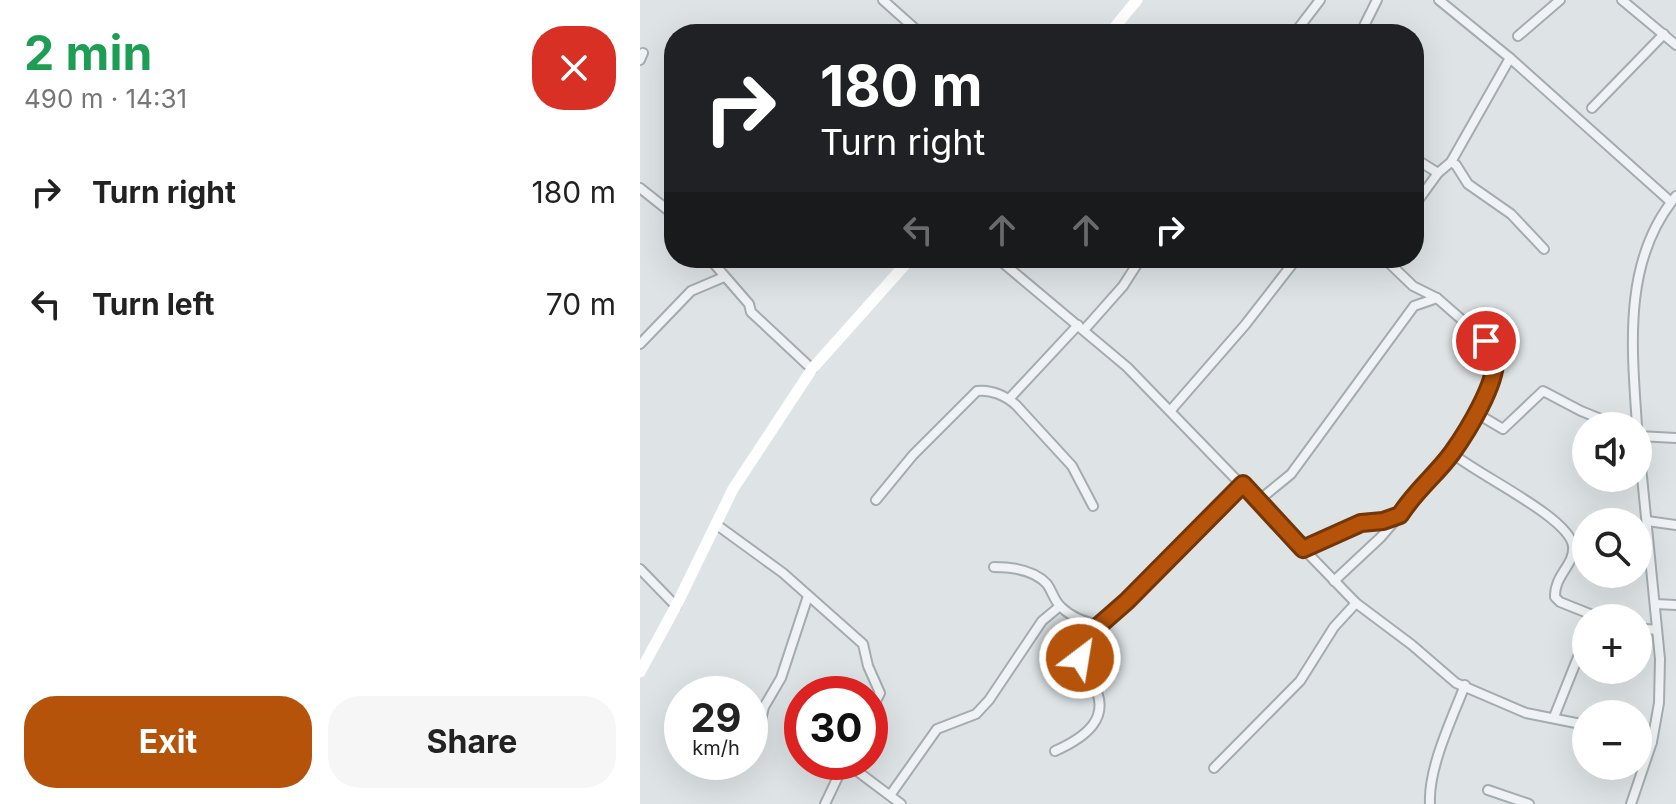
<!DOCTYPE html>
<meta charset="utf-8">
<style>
:root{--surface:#fff;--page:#f6f6f6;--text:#222;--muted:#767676;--accent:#b45309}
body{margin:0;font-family:Inter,sans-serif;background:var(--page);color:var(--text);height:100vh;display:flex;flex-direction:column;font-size:30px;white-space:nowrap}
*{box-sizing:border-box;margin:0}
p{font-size:26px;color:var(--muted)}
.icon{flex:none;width:44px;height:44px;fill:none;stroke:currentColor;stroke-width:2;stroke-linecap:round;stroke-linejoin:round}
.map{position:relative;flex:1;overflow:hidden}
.sheet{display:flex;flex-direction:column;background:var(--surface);width:640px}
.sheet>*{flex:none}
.guide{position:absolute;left:24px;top:24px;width:760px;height:244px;border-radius:32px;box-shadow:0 8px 32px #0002;background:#202124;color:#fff;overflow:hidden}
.tools{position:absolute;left:932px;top:412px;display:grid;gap:16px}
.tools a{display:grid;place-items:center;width:80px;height:80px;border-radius:50%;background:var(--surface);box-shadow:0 8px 32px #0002;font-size:40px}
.speed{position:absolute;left:24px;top:676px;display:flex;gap:16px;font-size:40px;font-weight:700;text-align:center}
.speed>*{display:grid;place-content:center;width:104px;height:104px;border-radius:50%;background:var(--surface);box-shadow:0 8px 32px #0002;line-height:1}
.speed small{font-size:20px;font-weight:400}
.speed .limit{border:12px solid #d22;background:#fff;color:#111}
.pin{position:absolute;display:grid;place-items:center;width:68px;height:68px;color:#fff;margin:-34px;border:4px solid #fff;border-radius:50%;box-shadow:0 2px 8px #0007}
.me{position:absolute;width:88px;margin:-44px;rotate:31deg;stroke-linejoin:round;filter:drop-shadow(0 0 6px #0008)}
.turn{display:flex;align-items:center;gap:28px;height:168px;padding:0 24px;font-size:36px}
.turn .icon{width:104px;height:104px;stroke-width:2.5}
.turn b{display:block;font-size:56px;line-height:68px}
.lanes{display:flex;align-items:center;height:76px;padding:0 24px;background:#0003;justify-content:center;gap:40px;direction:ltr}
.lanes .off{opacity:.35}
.round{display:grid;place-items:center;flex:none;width:84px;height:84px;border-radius:32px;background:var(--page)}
.head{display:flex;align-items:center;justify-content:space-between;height:136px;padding:0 24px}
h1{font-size:48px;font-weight:700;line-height:60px;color:#1e9e55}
.cta{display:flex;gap:16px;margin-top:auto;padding:16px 24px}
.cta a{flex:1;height:92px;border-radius:32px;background:var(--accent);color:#fff;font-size:32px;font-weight:700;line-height:92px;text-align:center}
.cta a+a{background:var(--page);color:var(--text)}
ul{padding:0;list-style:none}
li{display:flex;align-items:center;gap:24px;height:112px;padding:0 24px}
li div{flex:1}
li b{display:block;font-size:30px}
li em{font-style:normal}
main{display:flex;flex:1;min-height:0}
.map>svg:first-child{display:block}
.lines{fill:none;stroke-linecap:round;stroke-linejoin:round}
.street-casing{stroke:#a4acb0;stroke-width:12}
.street{stroke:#f0f3f5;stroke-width:8}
.secondary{stroke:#fff;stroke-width:11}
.route-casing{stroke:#753606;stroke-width:20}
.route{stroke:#b45309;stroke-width:14}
</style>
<main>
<section class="sheet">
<div class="head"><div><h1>2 min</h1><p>490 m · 14:31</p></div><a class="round" style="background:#d93025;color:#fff"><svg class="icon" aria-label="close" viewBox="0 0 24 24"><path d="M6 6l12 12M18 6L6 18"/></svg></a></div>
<ul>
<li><svg class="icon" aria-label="right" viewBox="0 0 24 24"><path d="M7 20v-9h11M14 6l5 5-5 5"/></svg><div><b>Turn right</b></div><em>180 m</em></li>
<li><svg class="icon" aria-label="left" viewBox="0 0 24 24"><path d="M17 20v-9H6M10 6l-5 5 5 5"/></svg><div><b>Turn left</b></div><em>70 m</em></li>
</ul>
<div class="cta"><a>Exit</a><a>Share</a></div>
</section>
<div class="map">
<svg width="1036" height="804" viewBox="0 0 1036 804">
<rect width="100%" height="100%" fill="#dee4e6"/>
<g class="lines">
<!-- street casing -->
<g class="street-casing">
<g id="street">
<polyline points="243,0 281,34"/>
<polyline points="982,0 1036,45"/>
<polyline points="654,34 680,0"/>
<polyline points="720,34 737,0"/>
<polyline points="878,36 920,0"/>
<polyline points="870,58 1031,202"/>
<polyline points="0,60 3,53"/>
<polyline points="952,108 1024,34"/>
<polyline points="774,158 798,173"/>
<polyline points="811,162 816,165 828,184 871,214 904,249"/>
<polyline points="0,188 34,215"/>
<polyline points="774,206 798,173 811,162 870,58 799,0"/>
<polyline points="69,258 109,304 111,312 172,369"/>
<polyline points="357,258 487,367 716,603 772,645 816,683 886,713 946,725"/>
<polyline points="444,330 483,286 501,258"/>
<polyline points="0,344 51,291 84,277"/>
<polyline points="369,399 438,325"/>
<polyline points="531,410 605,325 657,258"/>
<polyline points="836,413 863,429 903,391 941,411 978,426"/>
<path d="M997,426c-5,-78 -15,-165 39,-230"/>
<polyline points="998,436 1036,438"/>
<path d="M812,453c24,21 117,64 121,93 2,19 -19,29 -18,51l5,5 40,16"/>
<path d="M236,500l37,-45 64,-64c14,-2 29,5 39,14l56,61 21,40"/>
<polyline points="618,501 651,474 774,306 797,298"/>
<polyline points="1007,521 1036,525"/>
<polyline points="77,525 143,573 223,644 228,666 240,693 230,713"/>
<polyline points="663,549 721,523 743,521 756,517"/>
<path d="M354,567c17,0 40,3 53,17 5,7 7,16 13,22 11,11 27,17 41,19l142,-141"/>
<polyline points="0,569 36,606"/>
<polyline points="694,581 741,537 760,515 771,497 812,453 855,372 855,353 846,341 797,298 773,286 744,258"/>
<polyline points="1015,604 1036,605"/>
<polyline points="998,628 1016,630"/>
<polyline points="914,717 946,637"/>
<polyline points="117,737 124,707 141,678 168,596"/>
<polyline points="998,739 1012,742"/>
<path d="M415,751c29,-13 59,-33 37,-69 -5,-8 -11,-11 -12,-21 -1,-16 10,-27 21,-36"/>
<polyline points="205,762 261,804"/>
<polyline points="574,768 660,681 694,627 716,603"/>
<polyline points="848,790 889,804"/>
<polyline points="251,794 297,729 336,714 349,700 402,621 420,606"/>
<polyline points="185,804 205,762"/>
<path d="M790,804c-2,-36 22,-85 35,-119"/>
<polyline points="991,804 1012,742 1019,703 1020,659 998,436"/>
</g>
</g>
<!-- street -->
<use href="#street" class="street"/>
<!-- secondary -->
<g class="secondary">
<polyline points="469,34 497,0"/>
<polyline points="0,672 36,606 93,489 172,369 271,258"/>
</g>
</g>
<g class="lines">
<!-- route casing -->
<g class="route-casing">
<path id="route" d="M440,658l7,-22 40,-35 116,-117 60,65 58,-26 22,-2 17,-6c15,-24 36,-40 52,-62 15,-21 46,-71 43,-96 0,-7 -4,-11 -9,-16"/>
</g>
<!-- route -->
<use href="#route" class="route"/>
</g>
</svg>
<div class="tools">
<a><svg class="icon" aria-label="sound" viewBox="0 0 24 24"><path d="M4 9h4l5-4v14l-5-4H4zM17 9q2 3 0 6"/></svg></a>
<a><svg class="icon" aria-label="search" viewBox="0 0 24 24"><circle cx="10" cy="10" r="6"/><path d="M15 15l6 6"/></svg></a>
<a>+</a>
<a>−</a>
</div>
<div class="speed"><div>29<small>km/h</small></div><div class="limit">30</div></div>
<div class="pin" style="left:846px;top:341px;background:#d93025"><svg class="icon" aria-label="arrive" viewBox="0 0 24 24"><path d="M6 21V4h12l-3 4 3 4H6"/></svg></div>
<svg class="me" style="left:440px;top:658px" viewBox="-20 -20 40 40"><circle r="17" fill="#b45309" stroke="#fff" stroke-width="3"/><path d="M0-11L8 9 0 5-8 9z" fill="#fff"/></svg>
<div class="guide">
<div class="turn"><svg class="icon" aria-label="right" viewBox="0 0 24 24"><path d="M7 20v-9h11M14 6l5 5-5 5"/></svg><div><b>180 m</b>Turn right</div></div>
<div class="lanes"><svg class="icon off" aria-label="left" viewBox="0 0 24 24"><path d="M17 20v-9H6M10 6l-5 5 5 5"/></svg><svg class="icon off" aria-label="ahead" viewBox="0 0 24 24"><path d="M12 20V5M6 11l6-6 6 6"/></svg><svg class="icon off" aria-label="ahead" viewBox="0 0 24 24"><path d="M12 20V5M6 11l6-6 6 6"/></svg><svg class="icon" aria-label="right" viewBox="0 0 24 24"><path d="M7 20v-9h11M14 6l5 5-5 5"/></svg></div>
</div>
</div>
</main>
